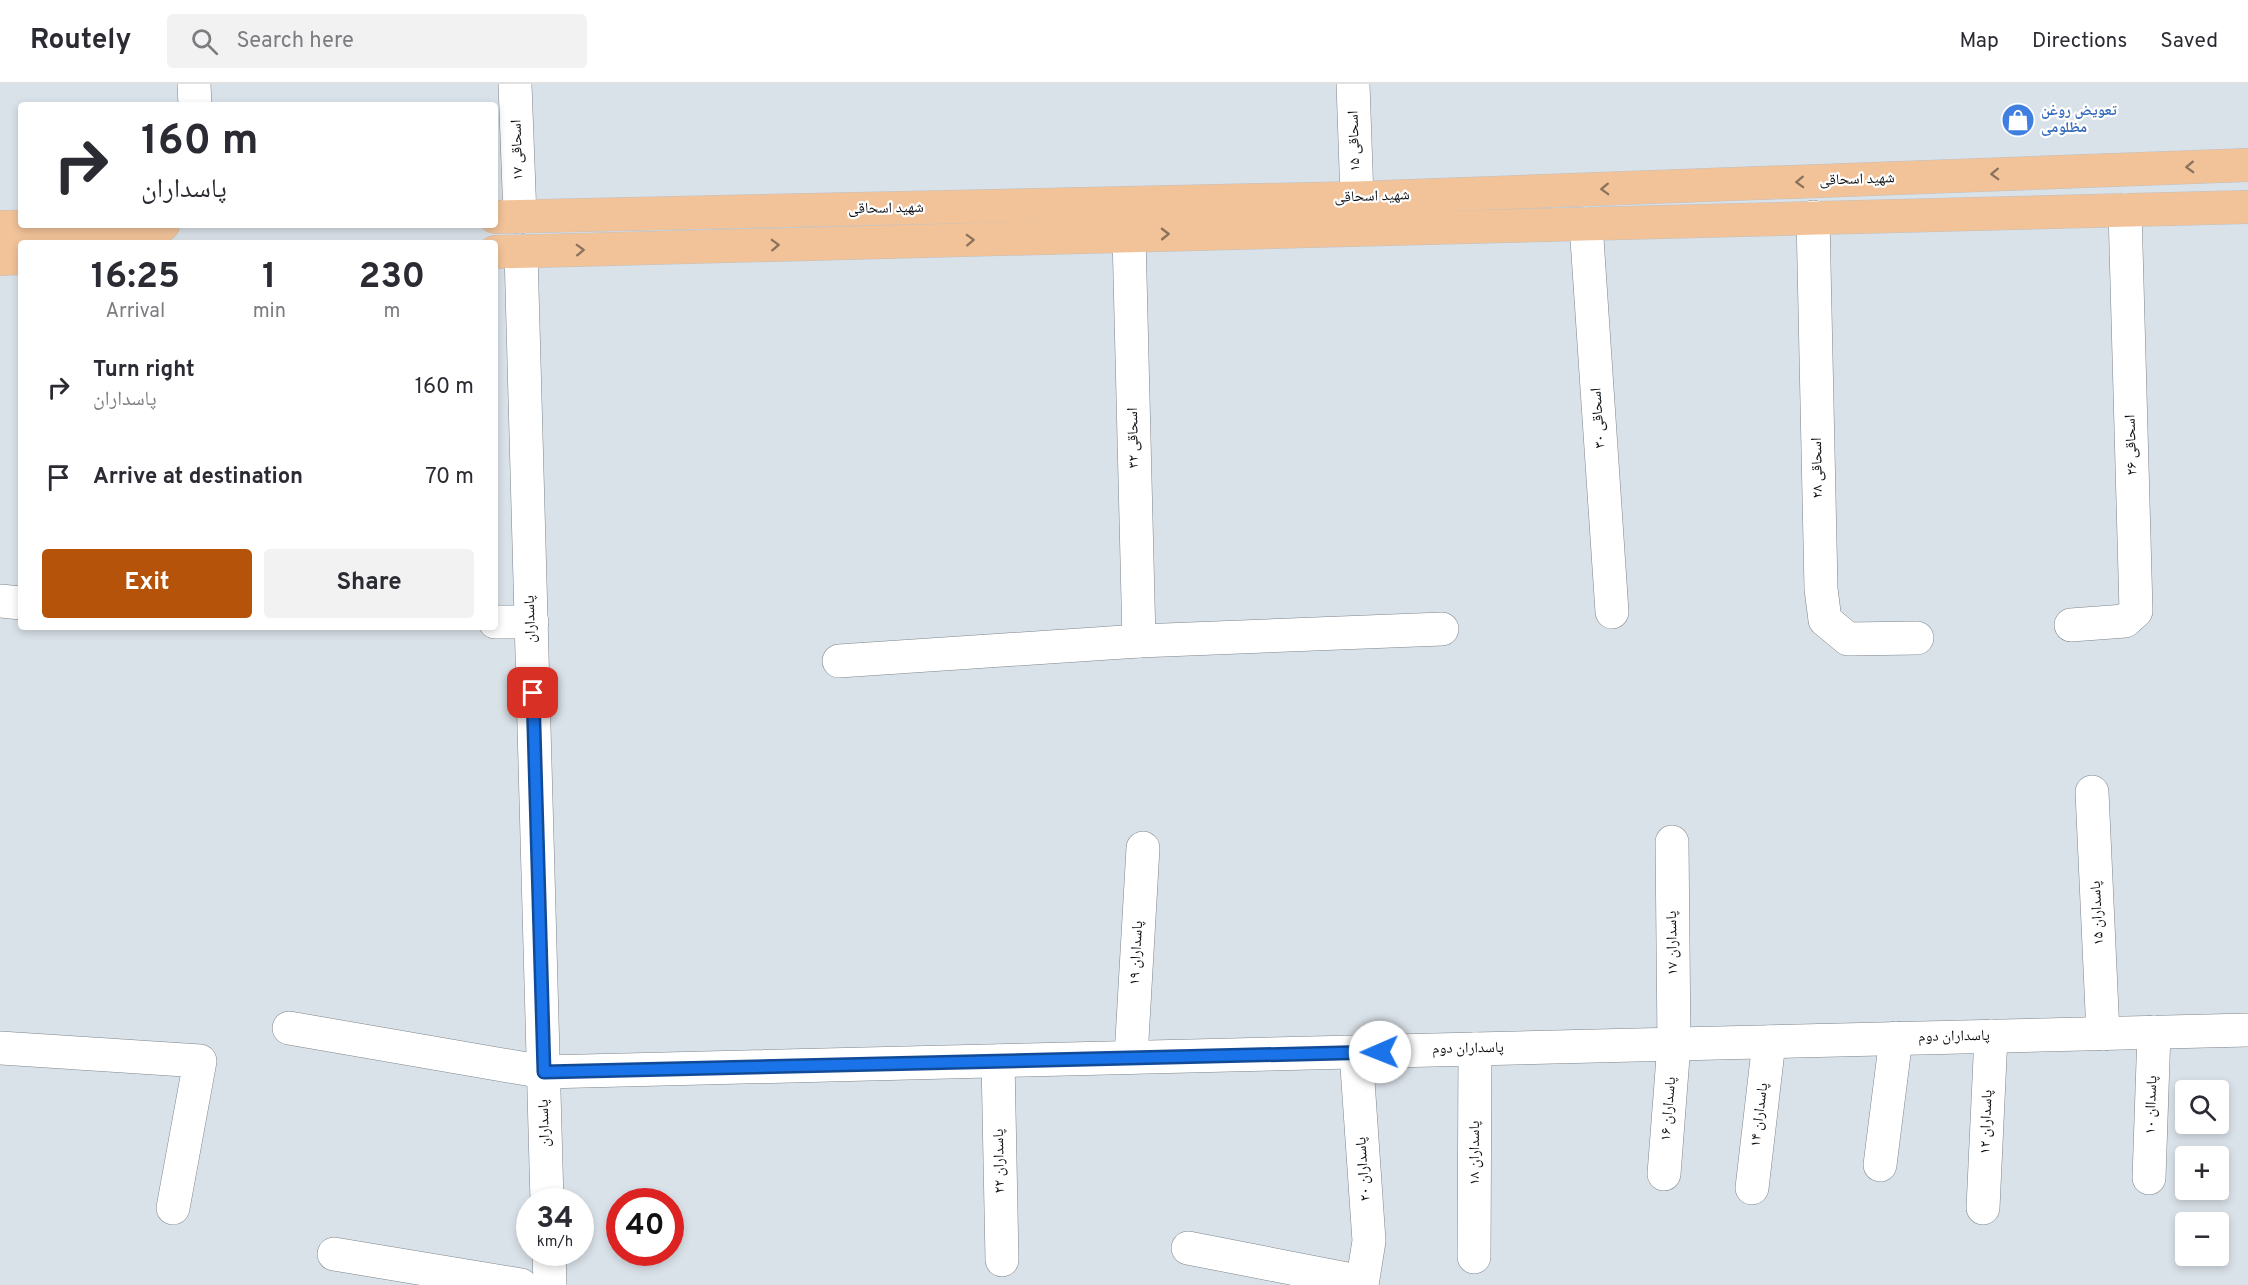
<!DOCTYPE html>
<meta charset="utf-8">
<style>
:root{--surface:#fff;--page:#f2f2f3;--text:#2b2b33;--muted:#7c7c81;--line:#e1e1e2;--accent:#b45309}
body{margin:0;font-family:Overpass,"Noto Naskh Arabic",sans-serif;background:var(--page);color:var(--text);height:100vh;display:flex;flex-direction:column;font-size:22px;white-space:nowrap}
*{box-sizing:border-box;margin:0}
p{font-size:20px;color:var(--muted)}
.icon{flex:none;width:33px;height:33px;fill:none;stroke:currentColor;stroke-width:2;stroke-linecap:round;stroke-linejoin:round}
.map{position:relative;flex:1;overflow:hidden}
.details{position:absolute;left:18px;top:156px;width:480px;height:390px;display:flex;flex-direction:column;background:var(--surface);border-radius:6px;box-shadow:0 3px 9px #0003}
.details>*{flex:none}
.banner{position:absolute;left:18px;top:18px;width:480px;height:126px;border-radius:6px;box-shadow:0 3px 9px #0003;background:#fff;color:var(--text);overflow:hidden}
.buttons{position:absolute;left:2175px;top:996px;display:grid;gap:12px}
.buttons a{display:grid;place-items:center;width:54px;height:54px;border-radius:6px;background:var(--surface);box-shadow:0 3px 9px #0003;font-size:30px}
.speed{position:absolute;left:516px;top:1104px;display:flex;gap:12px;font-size:30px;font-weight:700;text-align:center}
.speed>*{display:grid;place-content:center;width:78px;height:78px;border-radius:50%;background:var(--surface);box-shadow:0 3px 9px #0003;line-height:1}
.speed small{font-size:15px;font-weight:400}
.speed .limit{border:9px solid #d22;background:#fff;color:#111}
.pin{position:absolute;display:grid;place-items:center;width:51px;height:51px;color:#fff;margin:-26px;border-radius:12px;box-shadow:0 3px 9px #0006}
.me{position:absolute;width:66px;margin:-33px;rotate:269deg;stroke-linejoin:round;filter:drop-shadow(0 0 4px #0008)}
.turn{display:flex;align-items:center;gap:21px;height:126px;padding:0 24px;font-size:27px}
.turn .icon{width:78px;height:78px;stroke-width:2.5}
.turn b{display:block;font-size:42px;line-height:51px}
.eta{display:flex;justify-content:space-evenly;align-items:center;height:102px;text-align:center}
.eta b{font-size:36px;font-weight:700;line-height:42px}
.cta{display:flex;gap:12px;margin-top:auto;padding:12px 24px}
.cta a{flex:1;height:69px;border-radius:6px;background:var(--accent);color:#fff;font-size:24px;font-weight:700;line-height:69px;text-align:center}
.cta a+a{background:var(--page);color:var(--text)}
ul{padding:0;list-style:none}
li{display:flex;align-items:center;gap:18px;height:90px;padding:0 24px}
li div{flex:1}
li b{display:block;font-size:22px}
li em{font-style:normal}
header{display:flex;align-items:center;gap:36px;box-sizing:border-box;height:84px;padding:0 30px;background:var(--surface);border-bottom:2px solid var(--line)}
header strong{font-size:28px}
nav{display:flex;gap:33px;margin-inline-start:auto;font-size:21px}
.search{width:420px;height:54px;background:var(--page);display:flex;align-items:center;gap:15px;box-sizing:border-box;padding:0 21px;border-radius:6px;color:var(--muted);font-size:22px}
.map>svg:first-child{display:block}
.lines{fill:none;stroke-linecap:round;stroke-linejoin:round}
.minor-casing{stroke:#7d858b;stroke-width:34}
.major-casing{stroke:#c0c1c1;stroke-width:34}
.minor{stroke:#fff;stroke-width:33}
.major{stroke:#f2c399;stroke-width:33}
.oneway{stroke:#8b725c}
.route-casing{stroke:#114b97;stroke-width:15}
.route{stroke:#1a73e8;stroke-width:10}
.labels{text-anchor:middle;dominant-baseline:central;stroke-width:4.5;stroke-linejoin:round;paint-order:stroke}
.shop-label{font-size:15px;font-weight:bold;fill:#366cbe;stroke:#fff;text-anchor:start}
.street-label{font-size:15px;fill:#0d0f12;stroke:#fff}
</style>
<header>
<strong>Routely</strong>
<div class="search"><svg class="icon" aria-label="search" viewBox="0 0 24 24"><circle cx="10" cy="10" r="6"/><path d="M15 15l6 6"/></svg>Search here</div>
<nav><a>Map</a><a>Directions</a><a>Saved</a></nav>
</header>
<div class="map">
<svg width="2248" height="1201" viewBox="0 0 2248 1201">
<rect width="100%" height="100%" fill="#dae2e9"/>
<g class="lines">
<!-- minor casing -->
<g class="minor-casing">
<g id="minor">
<polyline points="194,0 195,21"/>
<polyline points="515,0 520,133"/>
<polyline points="1353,0 1357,114"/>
<polyline points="1813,133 1821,505 1825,536 1848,555 1917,554"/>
<polyline points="1586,140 1612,528"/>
<polyline points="1129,151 1139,557"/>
<polyline points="521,168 547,1118"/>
<polyline points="0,517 21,519"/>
<polyline points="495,538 532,538"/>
<polyline points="2071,541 2125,537 2136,527 2125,126"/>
<polyline points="839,577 1139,557 1442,545"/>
<polyline points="2092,708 2103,950"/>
<polyline points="289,944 544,988 2248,946"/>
<polyline points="0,964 200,977 173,1124"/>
<polyline points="1356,968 1369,1157 1362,1201"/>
<polyline points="1131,973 1143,764"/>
<polyline points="998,977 1002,1176"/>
<polyline points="1880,1081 1896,954"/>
<polyline points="1664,1090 1674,960 1672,758"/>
<polyline points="2149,1094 2154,948"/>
<polyline points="1752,1104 1769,958"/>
<polyline points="1983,1124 1991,952"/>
<polyline points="1188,1164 1362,1198"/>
<polyline points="549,1168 550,1201"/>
<polyline points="334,1170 521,1201"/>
<polyline points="1474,1173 1475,965"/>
</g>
</g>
<!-- major casing -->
<g class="major-casing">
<g id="major">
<polyline points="495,133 1357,114 2248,81"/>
<polyline points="0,143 163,141"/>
<polyline points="495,168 2248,123"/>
<polyline points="0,175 21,174"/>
</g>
</g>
<!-- minor -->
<use href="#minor" class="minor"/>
<!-- major -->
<use href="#major" class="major"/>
</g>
<!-- one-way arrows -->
<defs><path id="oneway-chevron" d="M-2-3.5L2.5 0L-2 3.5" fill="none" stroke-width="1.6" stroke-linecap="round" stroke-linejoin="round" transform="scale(1.5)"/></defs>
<g class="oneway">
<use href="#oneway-chevron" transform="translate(2190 83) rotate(178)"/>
<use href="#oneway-chevron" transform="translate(1995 90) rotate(178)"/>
<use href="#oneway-chevron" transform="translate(1800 98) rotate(178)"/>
<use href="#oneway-chevron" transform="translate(1605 105) rotate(178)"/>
<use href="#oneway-chevron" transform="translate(1165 150) rotate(-1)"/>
<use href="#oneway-chevron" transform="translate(970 156) rotate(-2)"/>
<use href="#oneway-chevron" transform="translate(775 161) rotate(-2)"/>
<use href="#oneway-chevron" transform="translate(580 166) rotate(-2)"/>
</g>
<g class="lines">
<!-- route casing -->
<g class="route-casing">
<polyline id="route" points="533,609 544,988 1380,968"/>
</g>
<!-- route -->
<use href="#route" class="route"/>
</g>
<!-- icons -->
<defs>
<g id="shop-disc" transform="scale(1.725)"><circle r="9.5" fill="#3f7fe0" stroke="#fff"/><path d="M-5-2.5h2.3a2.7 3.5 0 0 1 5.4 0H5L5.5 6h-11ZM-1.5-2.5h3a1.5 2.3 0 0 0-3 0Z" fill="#fff"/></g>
</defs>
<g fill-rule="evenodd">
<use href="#shop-disc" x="2018" y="36"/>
</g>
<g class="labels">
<!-- shop labels -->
<g class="shop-label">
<text x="2041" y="27">تعویض روغن<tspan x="2041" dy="17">مظلومی</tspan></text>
</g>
<!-- street labels -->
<g class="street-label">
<text transform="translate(1355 57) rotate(-92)">اسحاقی ۱۵</text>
<text transform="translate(518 66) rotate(-92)">اسحاقی ۱۷</text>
<text transform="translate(1857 96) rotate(-2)">شهید اسحاقی</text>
<text transform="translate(1372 113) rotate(-2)">شهید اسحاقی</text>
<text transform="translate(886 125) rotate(-1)">شهید اسحاقی</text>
<text transform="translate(1599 334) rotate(-94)">اسحاقی ۳۰</text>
<text transform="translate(1134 354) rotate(-91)">اسحاقی ۳۲</text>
<text transform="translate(2132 361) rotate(-92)">اسحاقی ۲۶</text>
<text transform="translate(1818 384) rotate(-91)">اسحاقی ۲۸</text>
<text transform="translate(531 535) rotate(-92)">پاسداران</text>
<text transform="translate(2098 829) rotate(-93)">پاسداران ۱۵</text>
<text transform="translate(1673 859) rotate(-91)">پاسداران ۱۷</text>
<text transform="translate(1137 869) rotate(-87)">پاسداران ۱۹</text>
<text transform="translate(1954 953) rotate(-1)">پاسداران دوم</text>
<text transform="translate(1468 965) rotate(-1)">پاسداران دوم</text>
<text transform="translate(2152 1021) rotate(-88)">پاسداان ۱۰</text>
<text transform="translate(1669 1025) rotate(-85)">پاسداران ۱۶</text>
<text transform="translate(1760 1031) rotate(-83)">پاسداران ۱۴</text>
<text transform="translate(1987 1038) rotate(-88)">پاسداران ۱۲</text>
<text transform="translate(545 1039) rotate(-92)">پاسداران</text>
<text transform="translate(1475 1069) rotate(-90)">پاسداران ۱۸</text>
<text transform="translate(1000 1077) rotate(-91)">پاسداران ۲۲</text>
<text transform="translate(1364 1085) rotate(-94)">پاسداران ۲۰</text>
</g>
</g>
</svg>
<div class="buttons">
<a><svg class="icon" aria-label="search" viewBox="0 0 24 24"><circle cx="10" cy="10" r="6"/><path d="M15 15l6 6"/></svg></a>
<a>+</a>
<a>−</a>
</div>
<div class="speed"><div>34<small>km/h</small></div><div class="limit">40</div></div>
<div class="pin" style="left:533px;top:609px;background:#d93025"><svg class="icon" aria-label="arrive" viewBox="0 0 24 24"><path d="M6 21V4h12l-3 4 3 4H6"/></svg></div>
<svg class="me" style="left:1380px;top:968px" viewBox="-20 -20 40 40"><circle r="19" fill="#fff"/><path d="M0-13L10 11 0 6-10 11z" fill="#1a73e8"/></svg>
<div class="banner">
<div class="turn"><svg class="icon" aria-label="right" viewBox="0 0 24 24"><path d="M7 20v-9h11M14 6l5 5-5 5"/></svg><div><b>160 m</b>پاسداران</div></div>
</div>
<section class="details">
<div class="eta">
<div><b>16:25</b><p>Arrival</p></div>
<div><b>1</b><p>min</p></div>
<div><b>230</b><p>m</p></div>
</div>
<ul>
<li><svg class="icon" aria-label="right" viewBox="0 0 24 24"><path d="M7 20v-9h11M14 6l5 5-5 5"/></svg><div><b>Turn right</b><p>پاسداران</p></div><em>160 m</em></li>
<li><svg class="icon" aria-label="arrive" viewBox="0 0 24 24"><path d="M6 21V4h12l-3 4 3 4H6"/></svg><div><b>Arrive at destination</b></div><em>70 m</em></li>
</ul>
<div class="cta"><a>Exit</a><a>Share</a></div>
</section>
</div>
